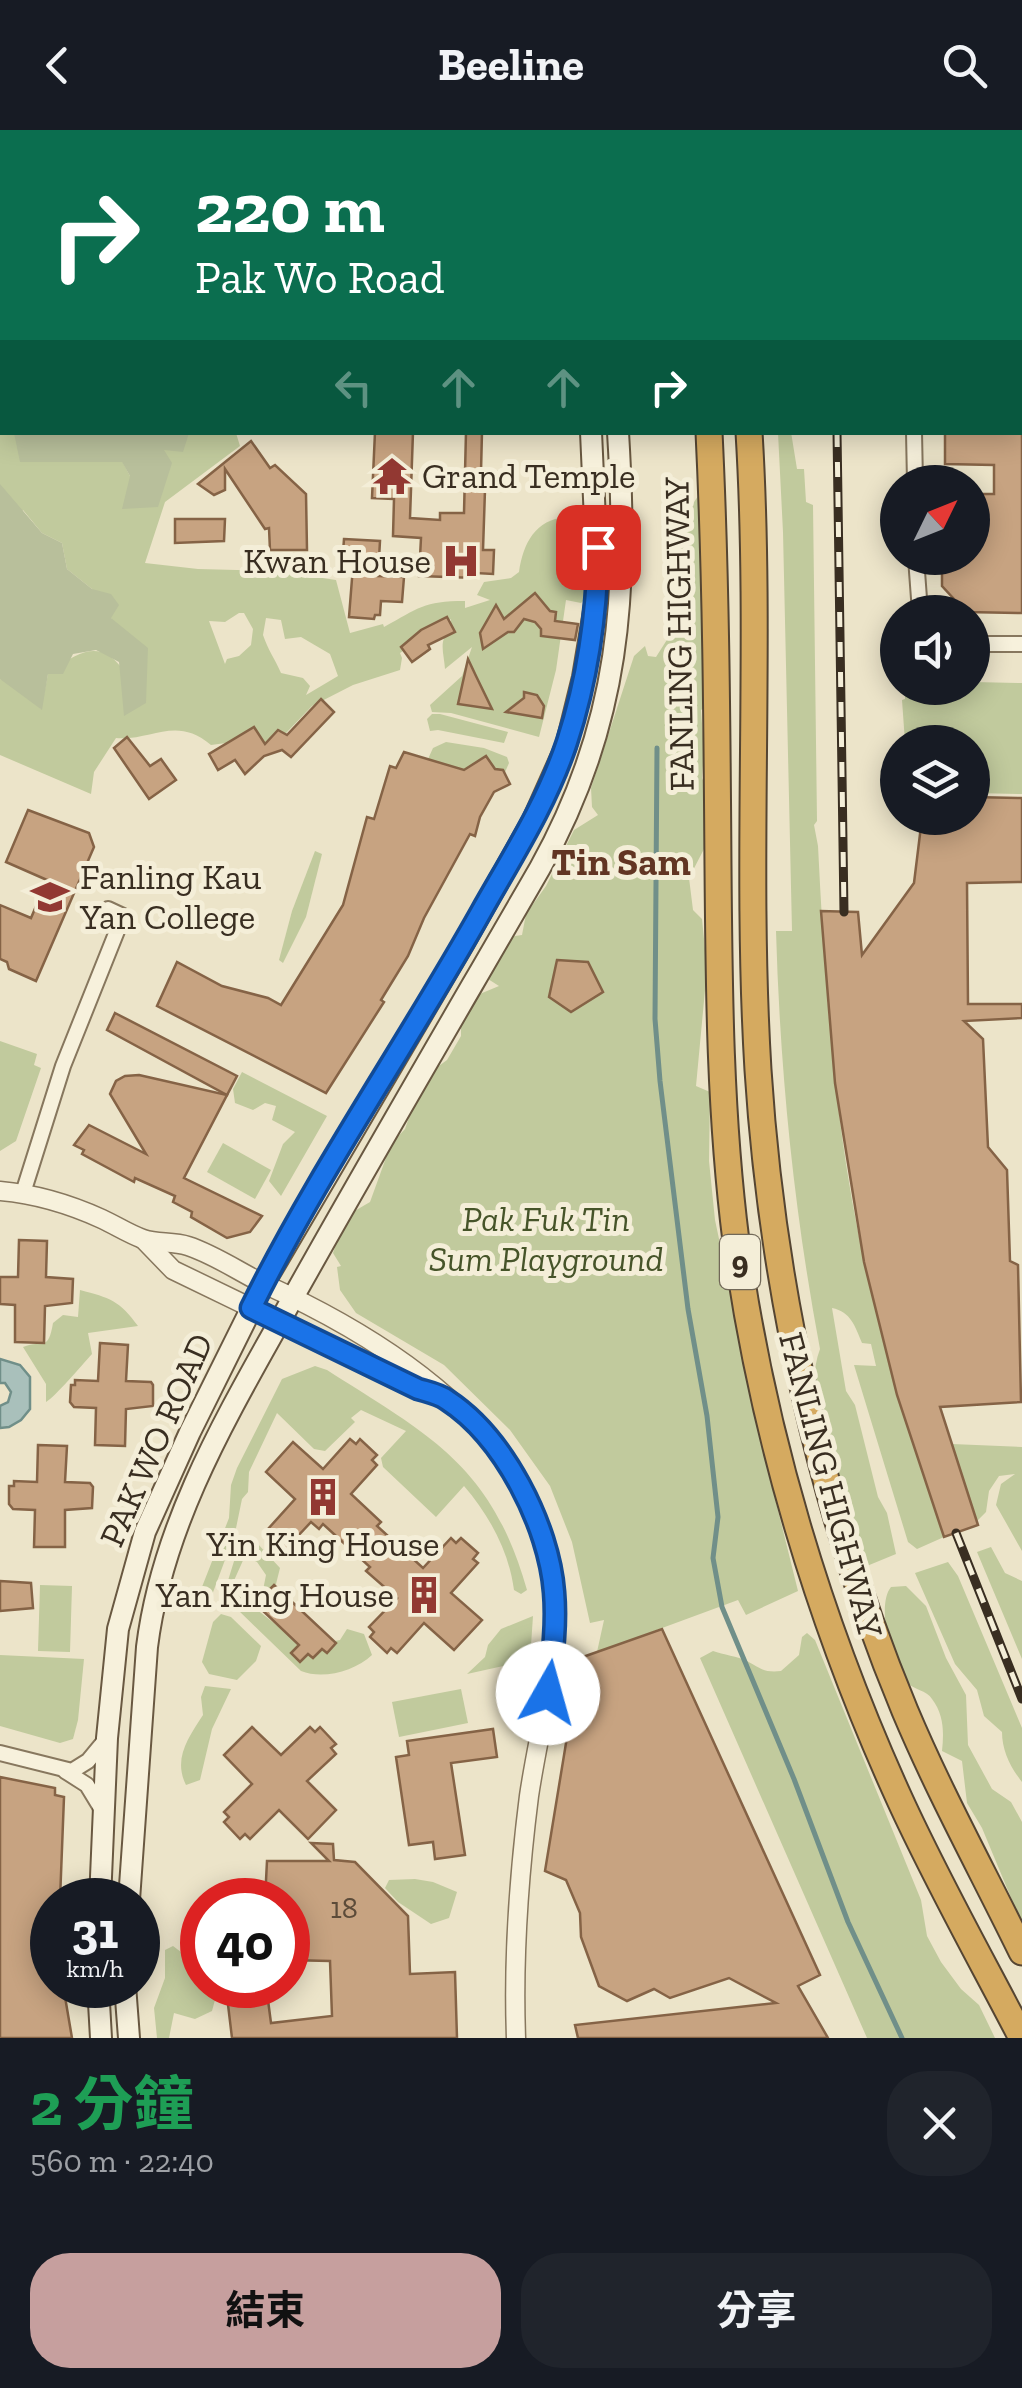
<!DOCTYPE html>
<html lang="zh-TW">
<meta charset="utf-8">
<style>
:root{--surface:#171b24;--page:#20242c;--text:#f1f3f6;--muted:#9ea1a6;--accent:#c69f9e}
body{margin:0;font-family:"Zilla Slab","Noto Sans TC",serif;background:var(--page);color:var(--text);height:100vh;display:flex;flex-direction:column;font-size:38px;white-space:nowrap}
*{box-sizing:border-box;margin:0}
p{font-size:32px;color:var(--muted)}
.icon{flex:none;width:55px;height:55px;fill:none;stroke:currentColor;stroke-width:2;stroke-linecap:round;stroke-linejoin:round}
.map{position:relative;height:1908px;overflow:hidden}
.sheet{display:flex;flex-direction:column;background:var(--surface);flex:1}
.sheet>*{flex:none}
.banner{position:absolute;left:0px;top:0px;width:1022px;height:305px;box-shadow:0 5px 25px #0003;background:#0b6e4f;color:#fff;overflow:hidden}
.needle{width:65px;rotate:47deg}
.controls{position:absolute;left:880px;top:335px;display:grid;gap:20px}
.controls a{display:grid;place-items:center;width:110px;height:110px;border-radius:50%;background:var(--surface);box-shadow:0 5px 25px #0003;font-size:50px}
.speed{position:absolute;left:30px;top:1748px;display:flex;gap:20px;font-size:50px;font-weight:700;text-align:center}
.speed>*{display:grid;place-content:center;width:130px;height:130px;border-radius:50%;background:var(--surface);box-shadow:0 5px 25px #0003;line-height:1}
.speed small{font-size:25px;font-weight:400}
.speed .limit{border:15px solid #d22;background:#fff;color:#111}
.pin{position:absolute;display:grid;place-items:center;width:85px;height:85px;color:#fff;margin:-42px;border-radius:20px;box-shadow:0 5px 15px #0006}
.me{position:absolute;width:110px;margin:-55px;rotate:7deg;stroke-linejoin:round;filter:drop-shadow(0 0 8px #0008)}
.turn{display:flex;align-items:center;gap:35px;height:210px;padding:0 30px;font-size:45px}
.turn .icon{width:130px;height:130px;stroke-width:2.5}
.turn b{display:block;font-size:70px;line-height:85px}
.lanes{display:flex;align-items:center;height:95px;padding:0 30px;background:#0003;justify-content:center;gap:50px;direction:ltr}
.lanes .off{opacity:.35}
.round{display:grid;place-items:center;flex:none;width:105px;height:105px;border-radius:40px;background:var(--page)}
.head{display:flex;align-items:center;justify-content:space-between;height:170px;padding:0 30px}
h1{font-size:60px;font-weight:700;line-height:75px;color:#1e9e55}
.button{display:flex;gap:20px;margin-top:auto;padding:20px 30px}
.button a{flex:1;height:115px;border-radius:40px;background:var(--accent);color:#111;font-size:40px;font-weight:700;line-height:115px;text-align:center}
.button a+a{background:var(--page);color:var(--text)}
header{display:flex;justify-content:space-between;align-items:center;height:130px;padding:0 30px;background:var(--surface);font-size:45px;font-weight:700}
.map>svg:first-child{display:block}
.green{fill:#c1ca9d;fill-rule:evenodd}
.cemetery{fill:#b8bf9b}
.water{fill:#a9c0bb;stroke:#708f89;stroke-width:2.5}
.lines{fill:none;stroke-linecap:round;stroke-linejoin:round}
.stream{stroke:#708f89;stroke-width:5}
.building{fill:#c7a381;stroke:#856346;stroke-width:2.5}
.minor-casing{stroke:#87775e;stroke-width:18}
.tertiary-casing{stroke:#87775e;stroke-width:21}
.secondary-casing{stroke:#695841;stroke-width:24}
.motorway-casing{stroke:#554532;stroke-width:29}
.minor{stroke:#f7f1dc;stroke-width:14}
.tertiary{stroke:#f7f1dc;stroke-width:18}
.secondary{stroke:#f7f1dc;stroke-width:20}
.motorway{stroke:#d5aa60;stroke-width:25}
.rail-casing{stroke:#392e21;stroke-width:9}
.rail{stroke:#f4eed8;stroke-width:5;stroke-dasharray:15;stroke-linecap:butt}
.route-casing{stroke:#114b97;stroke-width:25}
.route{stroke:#1a73e8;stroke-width:18}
.labels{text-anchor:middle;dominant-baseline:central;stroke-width:10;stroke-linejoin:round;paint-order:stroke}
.number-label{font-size:30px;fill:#5c4b39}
.shield{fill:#f4eed8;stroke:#716858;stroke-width:2.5}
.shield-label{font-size:32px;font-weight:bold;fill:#392e21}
.poi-label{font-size:35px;fill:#392e21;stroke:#f4eed8;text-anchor:start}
.street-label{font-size:35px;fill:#392e21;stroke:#f4eed8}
.park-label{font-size:35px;font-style:italic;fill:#465429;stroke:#f4eed8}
.neighbourhood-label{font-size:38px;font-weight:bold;fill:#623523;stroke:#f4eed8}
</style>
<header><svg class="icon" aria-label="back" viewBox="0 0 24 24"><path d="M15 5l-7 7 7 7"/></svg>Beeline<svg class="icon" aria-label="search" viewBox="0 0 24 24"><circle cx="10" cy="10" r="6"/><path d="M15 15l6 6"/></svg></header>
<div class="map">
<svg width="1022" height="1908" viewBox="0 0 1022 1908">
<rect width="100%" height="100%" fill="#ece4c9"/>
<!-- green -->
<g class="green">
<polygon points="0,0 249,0 2,2 0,220"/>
<path d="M0,244l2,58 13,1 107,28 8,15 26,-18 25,-25h55l4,13 -75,56 -20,61 53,6 77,2 61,9 14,53 33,-9 1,3c35,-19 39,-26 81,-26v7l25,-8 -13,-5 7,-13 27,-4 8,-6c4,-28 16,-53 48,-55 10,0 14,2 23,-1l-5,34 4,14 -5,9 3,24 -6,6 -15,-3 -10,70 -17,67 -88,-24 -19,-1 -2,-7 32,-29 10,-29 -27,22c-1,-16 -7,-28 5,-40l1,-10 -51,34 2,5 -2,12 -47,15 -41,21 -49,51 -22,-16 -30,4c-35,-30 -59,-4 -95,-7l-22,34 -3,22 -91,-39v-76l11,3 30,27 7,-35c55,-43 65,-21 98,29l-35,-85 -19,-29 -25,-20 -5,-26 -20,-10 -19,-23 -23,29zM239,483h5l9,16 -2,16 -12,11 -12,3 -2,5 -16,-43 16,1zM266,488l15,2 4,19 16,-2 29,17 8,22 -32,19 4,-9 -7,-8 -22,-5c-6,-14 -13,-23 -18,-38z"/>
<path d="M791,302l6,37h7l2,33 7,3 4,316 -3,4 4,21c7,139 16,279 46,414 20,95 50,185 80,277l-27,12 -9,-7 -54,-177 22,1 -5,-22 -9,-1c-7,-17 -11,-31 -30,-35l14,83 9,14 23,92 9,16 9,41 -34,14 -8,-30 -3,-30 -13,-14c4,-23 -7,-38 -14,-60 -9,-27 -14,-59 -4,-85 -26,-138 -40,-277 -44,-418h16l-9,-399 -5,-99z"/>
<path d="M699,365l11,209 -9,6 3,42 -2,26 7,17 -5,54 -15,29 4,32 9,9 5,50 -11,117 14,6 -1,69 6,59 53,250 30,121 -52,24 -8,-15 -141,52 7,-32 -14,3 -18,-81 -22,-56 -40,-56 -66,-65 -88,-52 -16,-23 -3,-23 4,-1 -8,-13 13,-37 24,-14 21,-58 14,-15 11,-32 16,-26 15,-11 14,-24v-13l14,-27 24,-10 -11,-7 15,-24 5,-18 14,-2 4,-21 20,-28 28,-56 24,-15 -6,-8 -1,-19 43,-132 11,-10 3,10 8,1 14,-22 5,-27 19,-15 -14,-48c13,-20 2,-29 19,-50z"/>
<polygon points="973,552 1022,553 1022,664 973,663 972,612 905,612 902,570 905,569 905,558 972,558"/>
<polygon points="432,584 440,584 508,602 504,613 438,600 430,601 427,589"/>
<polygon points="446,612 484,618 507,627 509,633 502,649 486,626 464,640 428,629 433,618"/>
<polygon points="315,721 322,724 306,787 283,833 279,830 292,781"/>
<polygon points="0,911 37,924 34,935 41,938 16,1011 0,1021"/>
<polygon points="242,942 327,986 281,1066 269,1051 283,1014 295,1002 272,990 276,976 265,973 253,980 235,973 233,959"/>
<polygon points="223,1013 271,1040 255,1069 207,1042"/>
<path d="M80,1160c30,8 39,10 58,36l-50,7 4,21c-10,11 -37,43 -46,48v-18l-23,-37c21,-8 25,5 30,-24l10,-8 15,2z"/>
<path d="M315,1236l12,4c103,66 164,94 200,220l-6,4 -7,-4c-5,-39 -25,-75 -50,-104l-28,31 -53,-50 -2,-9 25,-27 -45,-21 -10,8 4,4 -30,29 -11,-2 -37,-36 -28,59 -1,20 -6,7 -7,34 -23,62 -12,-3 29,-74 2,-33 6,-17 45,-89z"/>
<polygon points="952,1314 1022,1317 1022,1421 996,1375 1001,1354 1015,1344 999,1346 989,1361 986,1382 977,1391"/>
<path d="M244,1408l13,5 23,25 -4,16 -10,12 -3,-6 3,-15 -9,-13 -12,-6 -13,29 7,11 66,51 35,-7 7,-11 17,5 8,21c-17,16 -49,25 -71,16l-64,-62 -15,-9 17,-55z"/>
<polygon points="991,1417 1005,1443 1022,1451 1022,1529 977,1422"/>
<path d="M948,1432l10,14 64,152v54c-12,-15 -20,-32 -20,-50l-18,-16 -7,-26 -22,-26 -40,-91z"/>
<polygon points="40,1455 72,1456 70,1522 38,1521"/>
<path d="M906,1456l20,20 20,52 20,37 2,50 24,44 19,13 11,20v102l-40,-96 -15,-25 -5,-42 -20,-10c2,-19 2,-36 -10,-52 -5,-9 -19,-9 -25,-17 -16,-17 -31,-77 -16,-95z"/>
<polygon points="221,1484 231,1487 261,1516 256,1531 237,1550 209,1544 202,1532 213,1492"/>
<polygon points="533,1486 530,1530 467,1544 485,1527 488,1515 501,1499"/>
<path d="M807,1503l8,7 106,260 6,36 14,26 20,27 18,16 16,33h-128l-167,-380 13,-7c10,4 25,5 34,10 13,7 17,12 34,10l18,-16 3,-18z"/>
<polygon points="0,1525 84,1529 78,1590 73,1609 60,1613 0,1596"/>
<path d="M205,1556l26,3 -19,40 -12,51 -14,5c-13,-26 2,-47 17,-70l-2,-18z"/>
<polygon points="461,1559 468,1593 399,1607 392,1572"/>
<polygon points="415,1749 433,1752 457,1762 449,1788 431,1794 398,1772 385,1758 389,1750"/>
<polygon points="173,1816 185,1825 192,1850 199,1847 202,1840 202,1855 219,1855 212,1881 195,1889 174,1883 169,1908 157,1908 154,1878 165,1848 165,1820"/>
</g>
<!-- cemetery -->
<g class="cemetery">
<polygon points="14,303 16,302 189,303 183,322 164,320 172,333 158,377 122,379 130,346 122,332 20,332"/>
<polygon points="0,354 42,403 62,413 67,439 92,459 111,464 119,475 111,488 148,518 146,573 124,586 119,532 96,520 73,524 63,544 48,544 42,580 0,549"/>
</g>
<!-- water -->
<polygon class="water" points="0,1229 20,1235 30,1247 30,1279 21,1290 9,1297 0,1298 0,1276 8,1272 11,1262 5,1253 0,1253"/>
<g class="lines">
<!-- stream -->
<polyline class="stream" points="657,618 655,889 660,951 688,1179 707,1286 718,1387 713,1428 722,1477 794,1649 848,1792 902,1908"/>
</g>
<!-- building -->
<g class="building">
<polygon points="375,302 413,302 410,388 440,390 440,383 464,383 466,302 482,302 481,342 498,342 497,360 485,360 483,420 494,420 493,444 476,443 476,448 419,446 421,408 393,406 394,369 372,368"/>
<polygon points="945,302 1022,302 1022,483 966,482 942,456 942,428 972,428 972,364 994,364 994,335 945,334"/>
<polygon points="251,311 270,338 275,335 306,364 307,420 270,420 269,398 265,399 225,339 225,360 214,365 198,354"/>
<polygon points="175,389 225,389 224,411 175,413"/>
<polygon points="344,409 380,411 378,446 404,447 402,472 381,471 380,485 375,485 374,489 349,487 353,436 342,436"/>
<polygon points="535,463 550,481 556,482 555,491 578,494 575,510 541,506 541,499 535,492 524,489 514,502 508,502 483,519 480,503 496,475 504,489"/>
<polygon points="447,487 455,502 428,515 430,519 412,532 401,517 421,500"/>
<polygon points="468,529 476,546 492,579 458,574"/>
<polygon points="524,562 537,565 544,576 542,588 506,582 524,568"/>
<polygon points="321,569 334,582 291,627 282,620 264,626 245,644 235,630 218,640 209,624 254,597 265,614 278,600 287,605"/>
<polygon points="127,607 150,636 161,629 176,650 149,669 114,618"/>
<polygon points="404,622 464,640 486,626 495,639 503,640 510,654 494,662 480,687 475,706 470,704 424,788 408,826 381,870 384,872 326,963 157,876 177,832 222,856 268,868 281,875 343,775 367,687 374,689 390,636 396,638"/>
<polygon points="972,667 1022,668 1022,752 967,753 968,874 1022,874 1022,888 964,891 983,909 988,1017 1007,1040 1010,1131 1018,1135 1021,1272 940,1277 978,1395 944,1407 897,1265 864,1132 835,953 821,781 858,782 862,825 914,753 922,688 972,688"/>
<polygon points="28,680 89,703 94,717 36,851 9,839 7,832 0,829 0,775 31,788 47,750 6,732"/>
<polygon points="557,830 588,832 603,862 571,882 549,867"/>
<polygon points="115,883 237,946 227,965 107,900"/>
<polygon points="139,945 227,965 184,1048 262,1086 250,1102 227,1108 191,1087 192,1082 173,1072 175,1066 135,1048 134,1052 82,1024 84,1020 74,1015 89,995 146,1024 110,964 116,951 125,946"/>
<polygon points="19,1110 47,1111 46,1147 73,1149 72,1173 45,1176 44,1213 15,1212 15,1175 0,1174 0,1147 18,1147"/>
<polygon points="100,1213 128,1215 126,1251 151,1252 153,1255 153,1276 126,1279 125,1316 95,1315 96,1278 74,1277 70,1272 71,1255 75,1255 75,1250 98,1251"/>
<polygon points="350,1309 356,1314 360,1309 377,1325 372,1330 377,1335 351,1364 381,1392 377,1396 423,1438 451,1408 456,1413 461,1408 478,1423 473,1429 478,1433 451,1463 482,1490 454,1520 424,1493 397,1523 391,1518 387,1523 370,1507 374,1502 369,1497 397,1468 366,1441 370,1437 323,1394 319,1399 311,1392 297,1407 304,1415 296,1424 290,1419 286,1424 269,1409 274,1403 268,1399 295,1369 266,1342 293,1312 323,1339"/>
<polygon points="38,1315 67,1316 65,1352 90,1353 93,1357 92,1378 65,1380 65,1417 34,1417 35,1380 13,1379 9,1374 9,1356 14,1356 14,1351 37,1352"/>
<polygon points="0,1451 31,1453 33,1478 0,1481"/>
<polygon points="274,1455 336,1513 327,1523 322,1519 313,1528 308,1524 300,1532 291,1523 299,1515 261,1479 270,1469 265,1464"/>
<polygon points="662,1499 820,1845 798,1856 828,1908 578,1908 575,1895 776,1873 729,1848 670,1868 654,1859 627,1871 599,1856 581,1807 580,1783 566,1750 545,1741 580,1528"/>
<polygon points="252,1597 281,1625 310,1597 315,1602 320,1597 336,1614 331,1618 336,1624 307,1651 336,1680 308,1709 279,1680 250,1709 245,1704 240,1709 224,1692 229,1687 224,1682 252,1654 224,1625"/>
<polygon points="493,1599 497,1627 451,1633 465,1725 435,1729 433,1712 409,1715 396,1627 409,1625 407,1611"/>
<polygon points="0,1647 55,1658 55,1665 64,1667 60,1770 52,1770 52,1855 63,1855 72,1908 0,1908"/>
<polygon points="311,1713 333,1714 334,1730 355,1732 408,1786 410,1844 455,1842 457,1908 232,1908 226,1858 266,1855 271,1893 332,1886 330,1831 288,1830 288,1770 265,1770 267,1731 329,1731"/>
</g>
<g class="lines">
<!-- minor casing -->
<g class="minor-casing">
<g id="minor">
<polyline points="920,2 920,0"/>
<polyline points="914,302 915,352"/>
<polyline points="916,428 920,482"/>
<polyline points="972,514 1022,514"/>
<polyline points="23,1063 63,936 123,786 108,779"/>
<polyline points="0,1623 72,1641 88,1631 107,1608"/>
<polyline points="65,1641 87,1655 101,1678"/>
</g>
</g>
<!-- tertiary casing -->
<g class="tertiary-casing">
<g id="tertiary">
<path d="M0,1061c36,3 69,13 102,28 13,6 27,15 41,20 14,5 30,2 45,7 25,8 50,25 74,37 128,58 281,154 292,310 5,69 -15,135 -25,203 -10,79 -16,162 -13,242"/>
<polyline points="144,1110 173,1140 419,1259 442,1267"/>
</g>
</g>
<!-- secondary casing -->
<g class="secondary-casing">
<g id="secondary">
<polyline points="537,0 538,2"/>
<polyline points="569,0 570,2"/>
<polyline points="100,1770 107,1608 118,1499 145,1402 190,1302 264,1153 464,813 533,690 566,616 583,547 598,457 591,302"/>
<path d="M129,1770l18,-253c16,-129 86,-241 148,-353 80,-143 163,-284 245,-426 81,-145 88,-274 78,-436"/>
<polyline points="98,1855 101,1908"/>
<polyline points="125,1855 129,1908"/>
</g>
</g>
<!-- motorway casing -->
<g class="motorway-casing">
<g id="motorway">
<polyline points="736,0 736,2"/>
<polyline points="696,2 696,0"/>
<path d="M709,302c7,145 8,290 9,434 1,126 2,250 18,375 26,192 84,384 164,559 37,81 81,159 122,238"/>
<path d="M749,302c13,213 -4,426 9,638 14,219 63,439 147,641 35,83 78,161 117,241"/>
</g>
</g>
<!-- minor -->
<use href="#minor" class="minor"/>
<!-- tertiary -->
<use href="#tertiary" class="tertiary"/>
<!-- secondary -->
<use href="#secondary" class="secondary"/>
<!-- motorway -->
<use href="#motorway" class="motorway"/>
<!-- rail casing -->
<g class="rail-casing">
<g id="rail">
<polyline points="826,0 826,2"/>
<polyline points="837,302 844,782"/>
<polyline points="956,1403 1022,1569"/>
</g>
</g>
<!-- rail -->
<use href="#rail" class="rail"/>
</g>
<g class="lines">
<!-- route casing -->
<g class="route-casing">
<path id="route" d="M548,1563c4,-33 9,-67 6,-101 -5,-66 -50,-155 -107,-192 -8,-6 -19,-8 -29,-11l-167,-81c66,-134 156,-264 230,-396 31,-55 66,-109 86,-170 20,-61 30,-130 31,-195"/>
</g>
<!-- route -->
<use href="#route" class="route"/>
</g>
<!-- icons -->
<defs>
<g id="temple-bare" transform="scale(3)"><path d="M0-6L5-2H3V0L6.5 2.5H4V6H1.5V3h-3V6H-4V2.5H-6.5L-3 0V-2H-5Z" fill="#923832" stroke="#f4eed8" stroke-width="2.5" paint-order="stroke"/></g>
<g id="hospital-bare" transform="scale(3)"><path d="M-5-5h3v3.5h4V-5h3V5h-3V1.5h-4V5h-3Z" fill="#923832" stroke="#f4eed8" stroke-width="2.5" paint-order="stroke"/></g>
<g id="school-bare" transform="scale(3)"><path d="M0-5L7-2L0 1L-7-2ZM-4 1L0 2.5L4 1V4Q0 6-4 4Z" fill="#923832" stroke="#f4eed8" stroke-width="2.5" paint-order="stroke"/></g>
<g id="building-bare" transform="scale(3)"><path d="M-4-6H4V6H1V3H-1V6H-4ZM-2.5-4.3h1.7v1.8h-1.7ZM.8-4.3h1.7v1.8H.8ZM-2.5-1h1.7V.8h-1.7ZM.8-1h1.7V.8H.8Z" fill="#923832" stroke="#f4eed8" stroke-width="2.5" paint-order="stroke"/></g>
</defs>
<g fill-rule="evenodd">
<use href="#temple-bare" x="392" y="346"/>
<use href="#hospital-bare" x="461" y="431"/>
<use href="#school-bare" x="50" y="767"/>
<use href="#building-bare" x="323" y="1367"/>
<use href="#building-bare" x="424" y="1465"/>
</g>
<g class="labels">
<!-- number labels -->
<g class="number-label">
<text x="344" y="1778">18</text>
</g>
<!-- shield labels -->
<rect class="shield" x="720" y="1105" width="40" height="54" rx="8"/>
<g class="shield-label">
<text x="740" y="1132">9</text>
</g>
<!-- poi labels -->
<g class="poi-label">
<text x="422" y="346">Grand Temple</text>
<text x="431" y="431" text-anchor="end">Kwan House</text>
<text x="80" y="747">Fanling Kau<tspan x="80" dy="40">Yan College</tspan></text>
<text x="323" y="1414" text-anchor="middle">Yin King House</text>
<text x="394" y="1465" text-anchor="end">Yan King House</text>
</g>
<!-- street labels -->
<g class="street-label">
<text transform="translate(679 504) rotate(-91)">FANLING HIGHWAY</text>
<text transform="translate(156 1310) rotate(-66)">PAK WO ROAD</text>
<text transform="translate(831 1355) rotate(75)">FANLING HIGHWAY</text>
</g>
<!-- park labels -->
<g class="park-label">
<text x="546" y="1089">Pak Fuk Tin<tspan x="546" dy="40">Sum Playground</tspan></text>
</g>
<!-- neighbourhood labels -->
<g class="neighbourhood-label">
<text x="621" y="732">Tin Sam</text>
</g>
</g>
</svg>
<div class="controls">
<a><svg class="needle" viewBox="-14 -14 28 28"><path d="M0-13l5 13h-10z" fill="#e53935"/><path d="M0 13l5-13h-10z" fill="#9ea1a6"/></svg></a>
<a><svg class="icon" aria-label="sound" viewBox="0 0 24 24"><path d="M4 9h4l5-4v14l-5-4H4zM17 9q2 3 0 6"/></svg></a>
<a><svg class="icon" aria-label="layers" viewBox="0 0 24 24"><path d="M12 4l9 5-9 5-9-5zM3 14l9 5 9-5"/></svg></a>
</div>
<div class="speed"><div>31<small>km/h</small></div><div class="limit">40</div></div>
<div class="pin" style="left:598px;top:417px;background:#d93025"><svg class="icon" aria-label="arrive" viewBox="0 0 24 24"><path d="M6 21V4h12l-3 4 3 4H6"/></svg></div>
<svg class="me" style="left:548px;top:1563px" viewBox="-20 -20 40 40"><circle r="19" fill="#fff"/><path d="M0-13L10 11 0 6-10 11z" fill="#1a73e8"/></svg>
<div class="banner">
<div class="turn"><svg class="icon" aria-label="right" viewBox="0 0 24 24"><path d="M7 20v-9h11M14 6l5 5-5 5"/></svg><div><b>220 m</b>Pak Wo Road</div></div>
<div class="lanes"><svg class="icon off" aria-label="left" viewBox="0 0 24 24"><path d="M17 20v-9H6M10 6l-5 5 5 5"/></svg><svg class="icon off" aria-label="ahead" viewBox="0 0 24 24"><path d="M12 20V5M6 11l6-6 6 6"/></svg><svg class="icon off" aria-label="ahead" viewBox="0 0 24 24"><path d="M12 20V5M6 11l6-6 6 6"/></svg><svg class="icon" aria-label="right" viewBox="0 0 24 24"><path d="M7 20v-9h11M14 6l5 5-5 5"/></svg></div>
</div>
</div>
<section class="sheet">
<div class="head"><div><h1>2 分鐘</h1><p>560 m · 22:40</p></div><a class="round"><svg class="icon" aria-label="close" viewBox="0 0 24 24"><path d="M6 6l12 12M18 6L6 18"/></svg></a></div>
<div class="button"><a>結束</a><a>分享</a></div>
</section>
